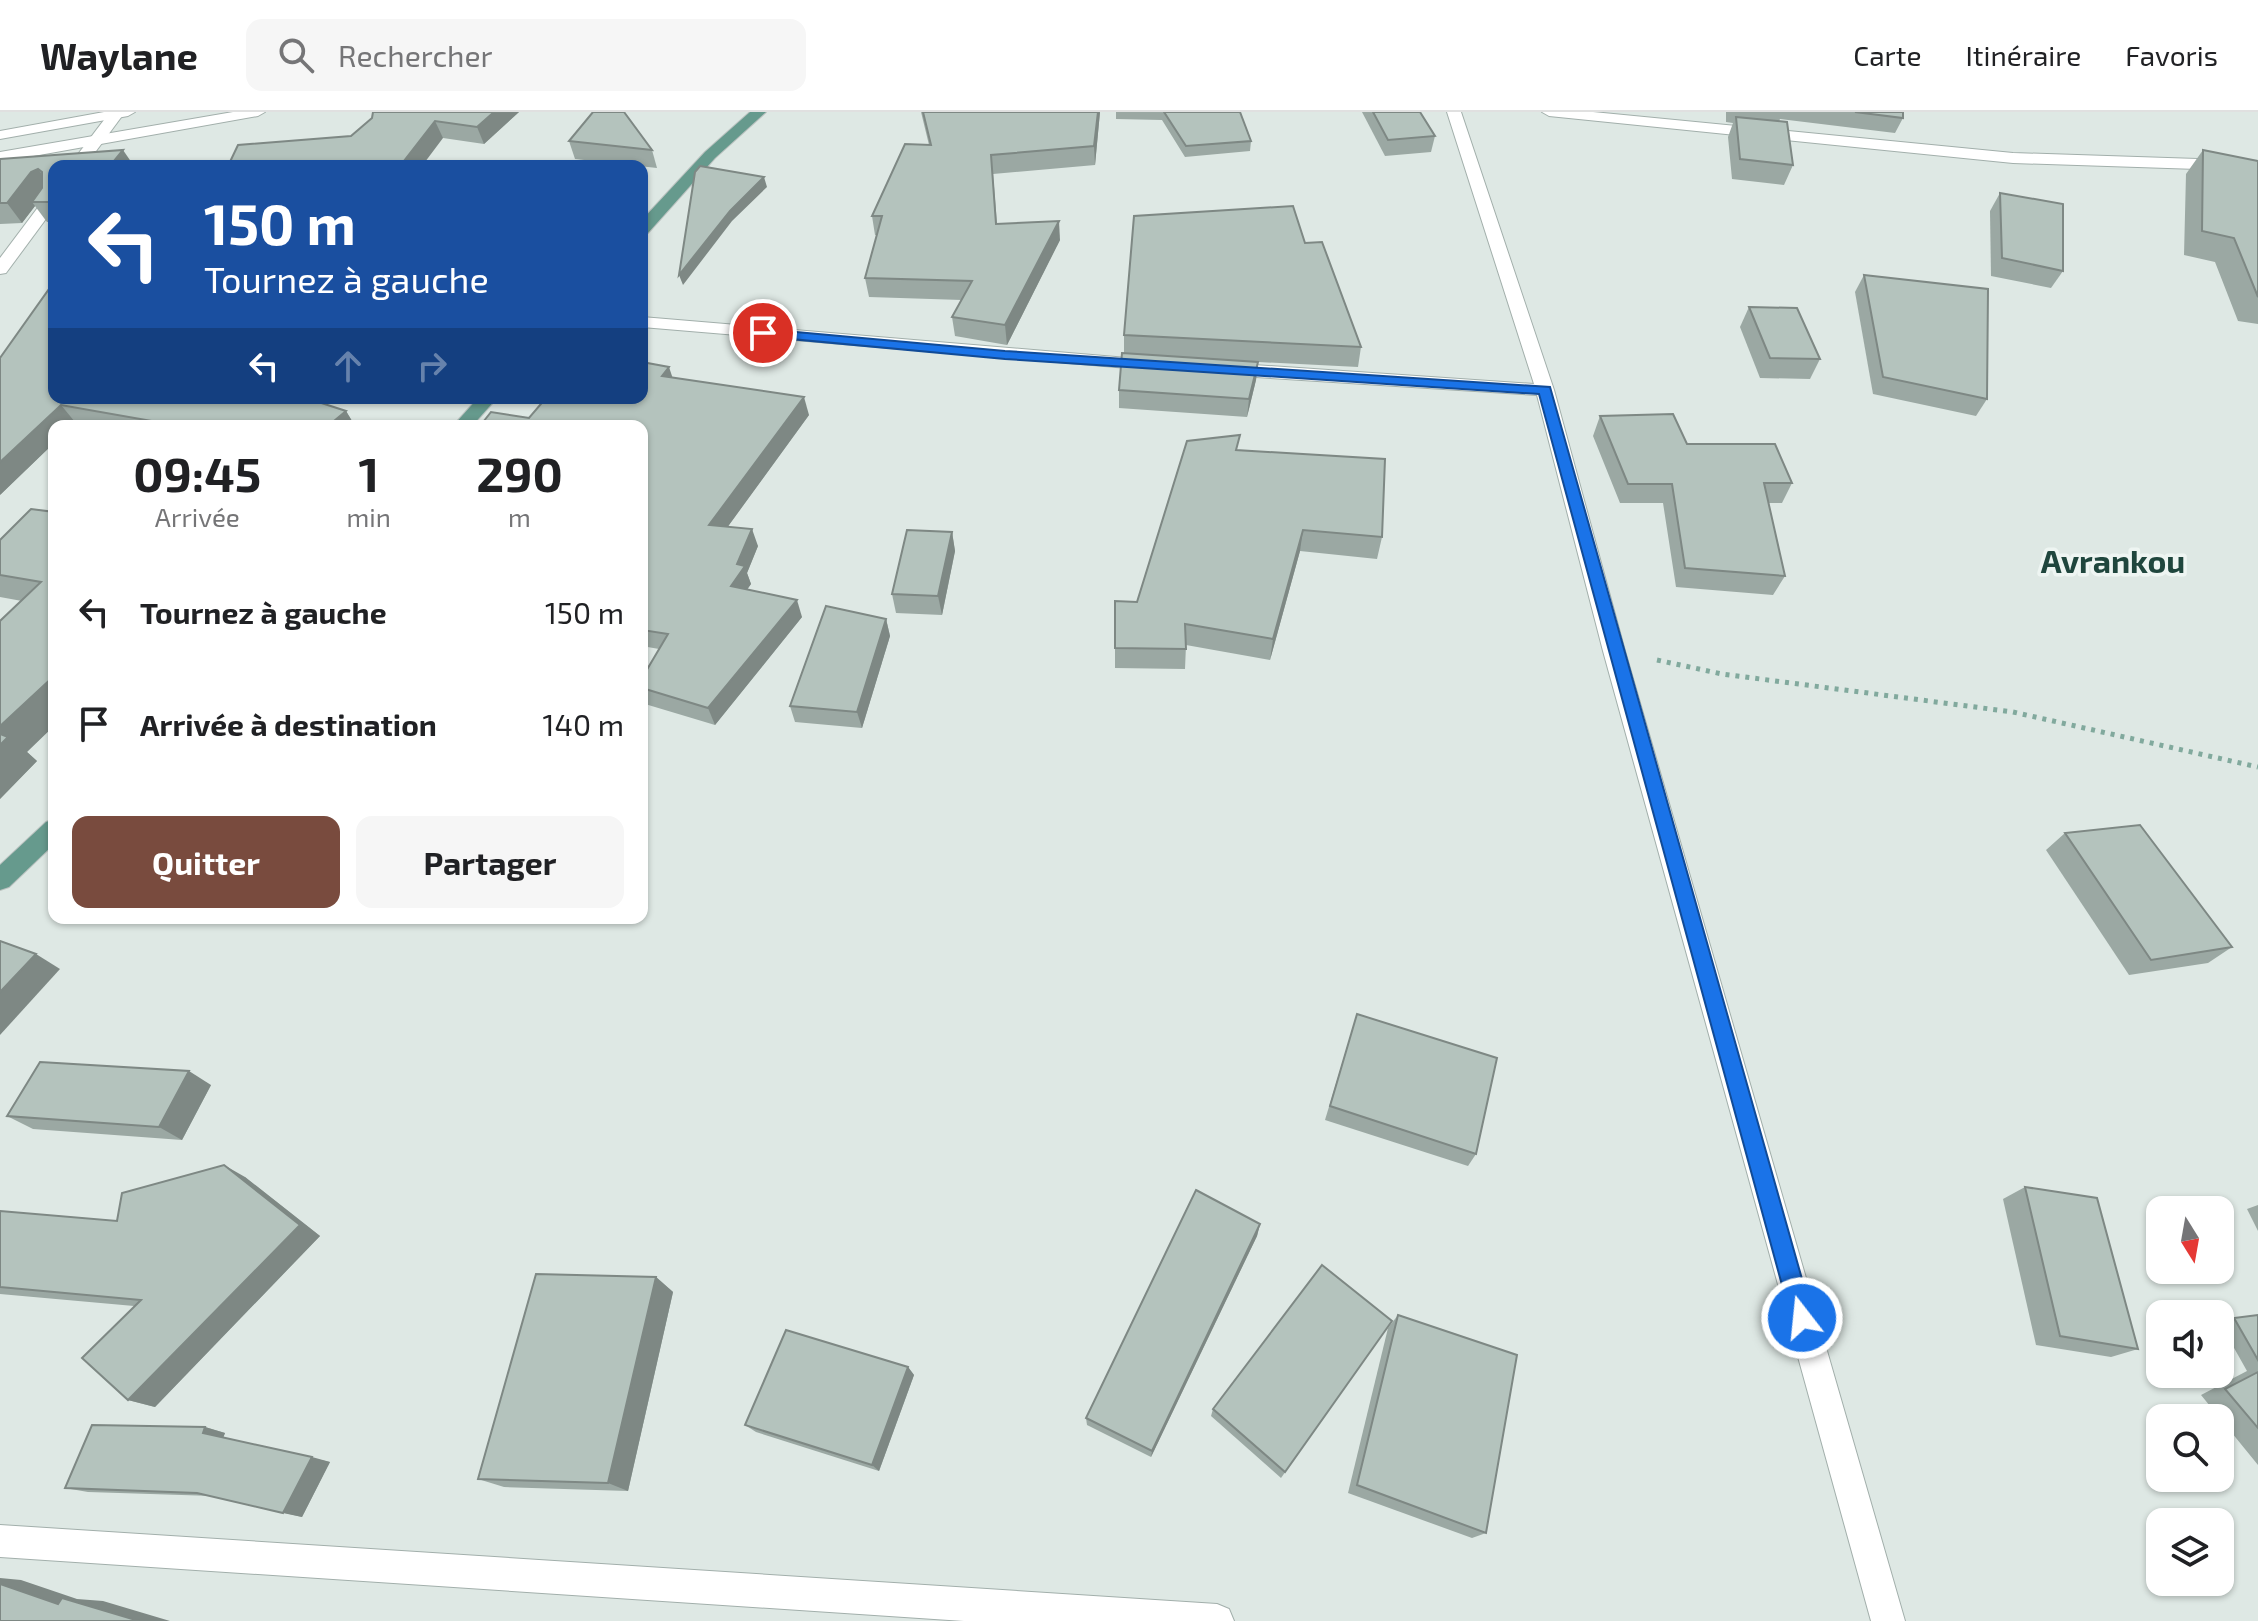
<!DOCTYPE html>
<html lang="fr">
<meta charset="utf-8">
<style>
:root{--surface:#fff;--page:#f6f6f6;--text:#202124;--muted:#757577;--line:#e0e0e0;--accent:#794b3e}
body{margin:0;font-family:"Exo 2",sans-serif;background:var(--page);color:var(--text);height:100vh;display:flex;flex-direction:column;font-size:30px;white-space:nowrap}
*{box-sizing:border-box;margin:0}
p{font-size:26px;color:var(--muted)}
.icon{flex:none;width:44px;height:44px;fill:none;stroke:currentColor;stroke-width:2;stroke-linecap:round;stroke-linejoin:round}
.map{position:relative;flex:1;overflow:hidden}
.sheet{position:absolute;left:48px;top:308px;width:600px;height:504px;display:flex;flex-direction:column;background:var(--surface);border-radius:16px;box-shadow:0 2px 6px #0004}
.sheet>*{flex:none}
.guide{position:absolute;left:48px;top:48px;width:600px;height:244px;border-radius:16px;box-shadow:0 2px 6px #0004;background:#1a4fa0;color:#fff;overflow:hidden}
.needle{width:52px;rotate:169deg}
.tools{position:absolute;left:2146px;top:1084px;display:grid;gap:16px}
.tools a{display:grid;place-items:center;width:88px;height:88px;border-radius:16px;background:var(--surface);box-shadow:0 2px 6px #0004;font-size:40px}
.pin{position:absolute;display:grid;place-items:center;width:68px;height:68px;color:#fff;margin:-34px;border:4px solid #fff;border-radius:50%;box-shadow:0 2px 8px #0007}
.me{position:absolute;width:88px;margin:-44px;rotate:344deg;stroke-linejoin:round;filter:drop-shadow(0 0 6px #0008)}
.turn{display:flex;align-items:center;gap:28px;height:168px;padding:0 24px;font-size:36px}
.turn .icon{width:104px;height:104px;stroke-width:2.5}
.turn b{display:block;font-size:56px;line-height:68px}
.lanes{display:flex;align-items:center;height:76px;padding:0 24px;background:#0003;justify-content:center;gap:40px;direction:ltr}
.lanes .off{opacity:.35}
.eta{display:flex;justify-content:space-evenly;align-items:center;height:136px;text-align:center}
.eta b{font-size:48px;font-weight:700;line-height:56px}
.button{display:flex;gap:16px;margin-top:auto;padding:16px 24px}
.button a{flex:1;height:92px;border-radius:16px;background:var(--accent);color:#fff;font-size:32px;font-weight:700;line-height:92px;text-align:center}
.button a+a{background:var(--page);color:var(--text)}
ul{padding:0;list-style:none}
li{display:flex;align-items:center;gap:24px;height:112px;padding:0 24px}
li div{flex:1}
li b{display:block;font-size:30px}
li em{font-style:normal}
header{display:flex;align-items:center;gap:48px;box-sizing:border-box;height:112px;padding:0 40px;background:var(--surface);border-bottom:2px solid var(--line)}
header strong{font-size:38px}
nav{display:flex;gap:44px;margin-inline-start:auto;font-size:28px}
.search{width:560px;height:72px;background:var(--page);display:flex;align-items:center;gap:20px;box-sizing:border-box;padding:0 28px;border-radius:16px;color:var(--muted);font-size:30px}
.map>svg:first-child{display:block}
.lines{fill:none;stroke-linecap:round;stroke-linejoin:round}
.minor-casing{stroke:#a2afab;stroke-width:2}
.tertiary-casing{stroke:#a2afab;stroke-width:2}
.primary-casing{stroke:#bcc3c1;stroke-width:2}
.path{stroke:#81a99d;stroke-width:5;stroke-dasharray:4 6;stroke-linecap:butt}
.minor{fill:#fff;fill-rule:evenodd}
.tertiary{fill:#fff;fill-rule:evenodd}
.primary{fill:#669a8d;fill-rule:evenodd}
.wall{fill:#9ba8a3}
.shaded-wall{fill:#7e8884}
.building{fill:#b4c3bd;stroke:#7e8884;stroke-width:2}
.route{fill:#1a73e8;stroke:#114b97;stroke-width:2}
.labels{text-anchor:middle;dominant-baseline:central;stroke-width:7;stroke-linejoin:round;paint-order:stroke}
.district-label{font-size:32px;font-weight:bold;fill:#1f463d;stroke:#eef5f2}
</style>
<header>
<strong>Waylane</strong>
<div class="search"><svg class="icon" aria-label="search" viewBox="0 0 24 24"><circle cx="10" cy="10" r="6"/><path d="M15 15l6 6"/></svg>Rechercher</div>
<nav><a>Carte</a><a>Itinéraire</a><a>Favoris</a></nav>
</header>
<div class="map">
<svg width="2258" height="1509" viewBox="0 0 2258 1509">
<rect width="100%" height="100%" fill="#dee8e4"/>
<g class="lines">
<!-- minor casing -->
<g class="minor-casing">
<g id="minor">
<polygon points="110,0 125,0 85,54 69,54"/>
<polygon points="1447,0 1461,0 1554,278 1625,539 1905,1509 1871,1509 1603,539 1537,283 1224,263 1215,257 1224,251 1534,272"/>
<polygon points="1542,0 1593,0 2013,41 2258,49 2258,59 2013,51 1549,4"/>
<polygon points="54,80 54,96 6,161 0,162 0,146 48,82"/>
<polygon points="642,205 1151,248 1160,253 1151,258 642,215"/>
<polygon points="0,1413 1217,1492 1229,1497 1234,1509 964,1509 0,1445"/>
</g>
</g>
<!-- tertiary casing -->
<g class="tertiary-casing">
<g id="tertiary">
<polygon points="104,0 135,0 128,4 0,27 0,19"/>
<polygon points="233,0 265,0 258,4 0,50 0,40"/>
</g>
</g>
<!-- primary casing -->
<g class="primary-casing">
<g id="primary">
<polygon points="750,0 766,0 715,46 648,121 642,123 642,108 705,40"/>
<polygon points="478,286 497,286 472,314 453,314"/>
<polygon points="54,707 54,732 9,775 0,778 0,753 46,710"/>
</g>
</g>
<!-- path -->
<polyline class="path" points="1657,548 1722,562 2013,600 2258,655"/>
<!-- minor -->
<use href="#minor" class="minor"/>
<!-- tertiary -->
<use href="#tertiary" class="tertiary"/>
<!-- primary -->
<use href="#primary" class="primary"/>
</g>
<!-- wall -->
<g class="wall">
<polygon points="519,0 484,32 443,26 351,24 372,6"/>
<polygon points="921,0 1100,0 1095,53 993,62 997,112 1060,128 1007,233 955,224 952,205 962,188 869,185 865,166 877,123 875,123 872,104 929,33"/>
<polygon points="1116,0 1240,0 1251,29 1250,39 1185,45 1162,8 1116,7"/>
<polygon points="1362,0 1420,0 1435,24 1431,40 1385,44"/>
<polygon points="1726,0 1903,0 1903,6 1895,21 1780,7 1779,9 1793,53 1784,73 1732,67 1728,25 1733,11 1726,10"/>
<polygon points="569,29 652,38 657,56 575,47"/>
<polygon points="123,38 54,90 54,110 47,110 35,94 22,111 0,112 0,47"/>
<polygon points="2203,38 2258,49 2258,212 2238,209 2215,150 2184,143 2186,62"/>
<polygon points="2000,81 2063,159 2051,176 1991,164 1990,99"/>
<polygon points="1305,131 1361,235 1358,255 1258,250 1256,268 1247,305 1119,296 1119,278 1124,241 1124,223"/>
<polygon points="1864,163 1987,287 1976,304 1873,282 1855,180"/>
<polygon points="1749,195 1820,247 1810,267 1760,266 1740,215"/>
<polygon points="673,265 809,303 728,414 758,434 747,461 751,472 747,477 802,505 715,613 645,592 642,586 642,566 659,537 642,534 642,314 529,306"/>
<polygon points="54,286 346,299 355,314 97,314 75,310 71,314 54,314 54,331 0,383"/>
<polygon points="1600,304 1687,332 1792,371 1782,391 1768,391 1785,464 1773,483 1676,475 1663,391 1620,391 1593,324"/>
<polygon points="1238,338 1382,425 1377,447 1300,439 1270,548 1186,533 1185,557 1115,556 1115,489 1137,490"/>
<polygon points="54,400 27,640 37,649 0,687 22,489 0,485 0,428"/>
<polygon points="952,420 955,439 942,503 896,501 892,482"/>
<polygon points="886,507 890,524 862,616 795,610 790,594"/>
<polygon points="2065,721 2232,835 2208,851 2129,863 2046,738"/>
<polygon points="1357,902 1476,1042 1468,1054 1325,1008"/>
<polygon points="211,973 182,1028 33,1017 7,1004"/>
<polygon points="245,1065 320,1124 155,1295 128,1288 134,1194 0,1182 0,1099 117,1109"/>
<polygon points="2025,1075 2138,1237 2111,1245 2036,1233 2003,1087"/>
<polygon points="2258,1093 2258,1119 2247,1097"/>
<polygon points="1260,1112 1257,1124 1151,1345 1087,1313 1086,1306"/>
<polygon points="656,1165 673,1180 628,1379 504,1375 478,1367"/>
<polygon points="1398,1203 1486,1421 1472,1426 1348,1381 1388,1216"/>
<polygon points="2258,1203 2258,1353 2201,1283 2247,1259 2220,1211 2234,1206"/>
<polygon points="1392,1209 1281,1366 1211,1304 1213,1297"/>
<polygon points="908,1255 914,1263 879,1359 756,1320 745,1313"/>
<polygon points="205,1315 225,1321 223,1326 330,1350 302,1405 213,1384 88,1380 65,1376"/>
</g>
<!-- shaded-wall -->
<g class="shaded-wall">
<polygon points="494,0 519,0 484,32 477,15"/>
<polygon points="1098,0 1100,0 1095,53 1094,34"/>
<polygon points="435,9 443,26 422,54 400,54"/>
<polygon points="123,38 134,54 110,54"/>
<polygon points="38,57 53,77 32,90 35,94 22,111 7,91 31,60"/>
<polygon points="764,65 767,75 732,109 683,173 679,163 730,99"/>
<polygon points="1059,109 1060,128 1007,233 1005,213"/>
<polygon points="1258,250 1256,268 1247,305 1249,287"/>
<polygon points="669,255 675,273 662,264"/>
<polygon points="804,285 809,303 716,431 709,413"/>
<polygon points="61,293 75,310 71,314 54,314 54,331 0,383 0,350"/>
<polygon points="346,299 355,314 328,314"/>
<polygon points="752,417 758,434 747,461 751,472 738,491 731,474 737,452"/>
<polygon points="1303,418 1300,439 1270,548 1273,527"/>
<polygon points="952,420 955,439 942,503 938,484"/>
<polygon points="797,488 802,505 715,613 708,596"/>
<polygon points="886,507 890,524 862,616 857,600"/>
<polygon points="54,564 54,614 27,640 37,649 0,687 0,614"/>
<polygon points="36,842 60,857 0,923 0,880"/>
<polygon points="189,959 211,973 182,1028 159,1015"/>
<polygon points="224,1053 245,1065 320,1124 155,1295 128,1288"/>
<polygon points="1260,1112 1257,1124 1151,1345 1152,1339"/>
<polygon points="656,1165 673,1180 628,1379 608,1371"/>
<polygon points="908,1255 914,1263 879,1359 872,1353"/>
<polygon points="205,1315 225,1321 223,1326 203,1321"/>
<polygon points="312,1345 330,1350 302,1405 283,1401"/>
<polygon points="0,1466 21,1468 77,1487 103,1489 170,1509 139,1509 58,1492 0,1472"/>
</g>
<!-- building -->
<g class="building">
<polygon points="373,0 494,0 477,15 435,9 400,54 228,54 238,33 351,24 372,6"/>
<polygon points="593,0 624,0 652,38 569,29"/>
<polygon points="923,0 1098,0 1094,34 991,43 996,112 1059,109 1005,213 952,205 972,169 865,166 882,104 872,104 905,32 931,33"/>
<polygon points="1164,0 1240,0 1251,29 1186,34"/>
<polygon points="1373,0 1420,0 1435,24 1388,28"/>
<polygon points="1855,0 1903,0 1903,6"/>
<polygon points="1736,5 1787,10 1793,53 1740,47"/>
<polygon points="123,38 110,54 54,54 54,90 32,90 42,76 42,60 38,57 31,60 7,91 0,91 0,47"/>
<polygon points="2203,38 2258,49 2258,185 2234,126 2202,119"/>
<polygon points="700,54 764,65 730,99 679,163 695,60"/>
<polygon points="2000,81 2063,92 2063,159 2002,146"/>
<polygon points="1293,94 1305,131 1322,130 1361,235 1124,223 1134,104"/>
<polygon points="1864,163 1988,177 1987,287 1883,265"/>
<polygon points="54,170 54,286 306,286 346,299 328,314 180,314 61,293 0,350 0,246"/>
<polygon points="1749,195 1797,196 1820,247 1770,246"/>
<polygon points="1122,241 1258,250 1249,287 1119,278"/>
<polygon points="642,250 669,255 662,264 804,285 709,413 752,417 737,452 745,454 731,474 797,488 708,596 642,576 642,566 668,522 642,518 642,314 480,314 491,300 529,306 546,286 642,286"/>
<polygon points="1673,302 1687,332 1775,332 1792,371 1764,371 1785,464 1685,456 1672,372 1628,372 1600,304"/>
<polygon points="1240,323 1236,338 1385,347 1382,425 1303,418 1273,527 1185,512 1186,537 1115,536 1115,489 1137,490 1187,329"/>
<polygon points="31,397 54,400 54,564 0,614 0,509 41,470 0,463 0,428"/>
<polygon points="907,418 952,420 938,484 892,482"/>
<polygon points="826,494 886,507 857,600 790,594"/>
<polygon points="0,622 8,625 0,633"/>
<polygon points="2140,713 2232,835 2151,848 2065,721"/>
<polygon points="0,829 36,842 0,880"/>
<polygon points="1357,902 1497,946 1476,1042 1330,994"/>
<polygon points="40,950 189,959 159,1015 7,1004"/>
<polygon points="224,1053 300,1113 128,1288 82,1246 141,1188 0,1175 0,1099 117,1109 122,1081"/>
<polygon points="2025,1075 2097,1086 2138,1237 2060,1224"/>
<polygon points="1196,1078 1260,1112 1152,1339 1086,1306"/>
<polygon points="1322,1153 1392,1209 1285,1360 1213,1297"/>
<polygon points="536,1162 656,1165 608,1371 478,1367"/>
<polygon points="1398,1203 1517,1243 1486,1421 1357,1373"/>
<polygon points="2258,1203 2258,1248 2234,1206"/>
<polygon points="786,1218 908,1255 872,1353 745,1313"/>
<polygon points="2258,1260 2258,1316 2225,1277"/>
<polygon points="92,1313 205,1315 203,1321 312,1345 283,1401 197,1381 65,1376"/>
<polygon points="0,1472 58,1492 62,1486 139,1509 0,1509"/>
</g>
<!-- route -->
<polygon class="route" points="763,217 1005,239 1550,275 1813,1206 1810,1214 1802,1217 1794,1214 1791,1206 1539,282 1005,247 758,224 758,219"/>
<g class="labels">
<!-- district labels -->
<g class="district-label">
<text x="2113" y="448">Avrankou</text>
</g>
</g>
</svg>
<div class="tools">
<a><svg class="needle" viewBox="-14 -14 28 28"><path d="M0-13l5 13h-10z" fill="#e53935"/><path d="M0 13l5-13h-10z" fill="#757577"/></svg></a>
<a><svg class="icon" aria-label="sound" viewBox="0 0 24 24"><path d="M4 9h4l5-4v14l-5-4H4zM17 9q2 3 0 6"/></svg></a>
<a><svg class="icon" aria-label="search" viewBox="0 0 24 24"><circle cx="10" cy="10" r="6"/><path d="M15 15l6 6"/></svg></a>
<a><svg class="icon" aria-label="layers" viewBox="0 0 24 24"><path d="M12 4l9 5-9 5-9-5zM3 14l9 5 9-5"/></svg></a>
</div>
<div class="pin" style="left:763px;top:221px;background:#d93025"><svg class="icon" aria-label="arrive" viewBox="0 0 24 24"><path d="M6 21V4h12l-3 4 3 4H6"/></svg></div>
<svg class="me" style="left:1802px;top:1206px" viewBox="-20 -20 40 40"><circle r="17" fill="#1a73e8" stroke="#fff" stroke-width="3"/><path d="M0-11L8 9 0 5-8 9z" fill="#fff"/></svg>
<div class="guide">
<div class="turn"><svg class="icon" aria-label="left" viewBox="0 0 24 24"><path d="M17 20v-9H6M10 6l-5 5 5 5"/></svg><div><b>150 m</b>Tournez à gauche</div></div>
<div class="lanes"><svg class="icon" aria-label="left" viewBox="0 0 24 24"><path d="M17 20v-9H6M10 6l-5 5 5 5"/></svg><svg class="icon off" aria-label="ahead" viewBox="0 0 24 24"><path d="M12 20V5M6 11l6-6 6 6"/></svg><svg class="icon off" aria-label="right" viewBox="0 0 24 24"><path d="M7 20v-9h11M14 6l5 5-5 5"/></svg></div>
</div>
<section class="sheet">
<div class="eta">
<div><b>09:45</b><p>Arrivée</p></div>
<div><b>1</b><p>min</p></div>
<div><b>290</b><p>m</p></div>
</div>
<ul>
<li><svg class="icon" aria-label="left" viewBox="0 0 24 24"><path d="M17 20v-9H6M10 6l-5 5 5 5"/></svg><div><b>Tournez à gauche</b></div><em>150 m</em></li>
<li><svg class="icon" aria-label="arrive" viewBox="0 0 24 24"><path d="M6 21V4h12l-3 4 3 4H6"/></svg><div><b>Arrivée à destination</b></div><em>140 m</em></li>
</ul>
<div class="button"><a>Quitter</a><a>Partager</a></div>
</section>
</div>
